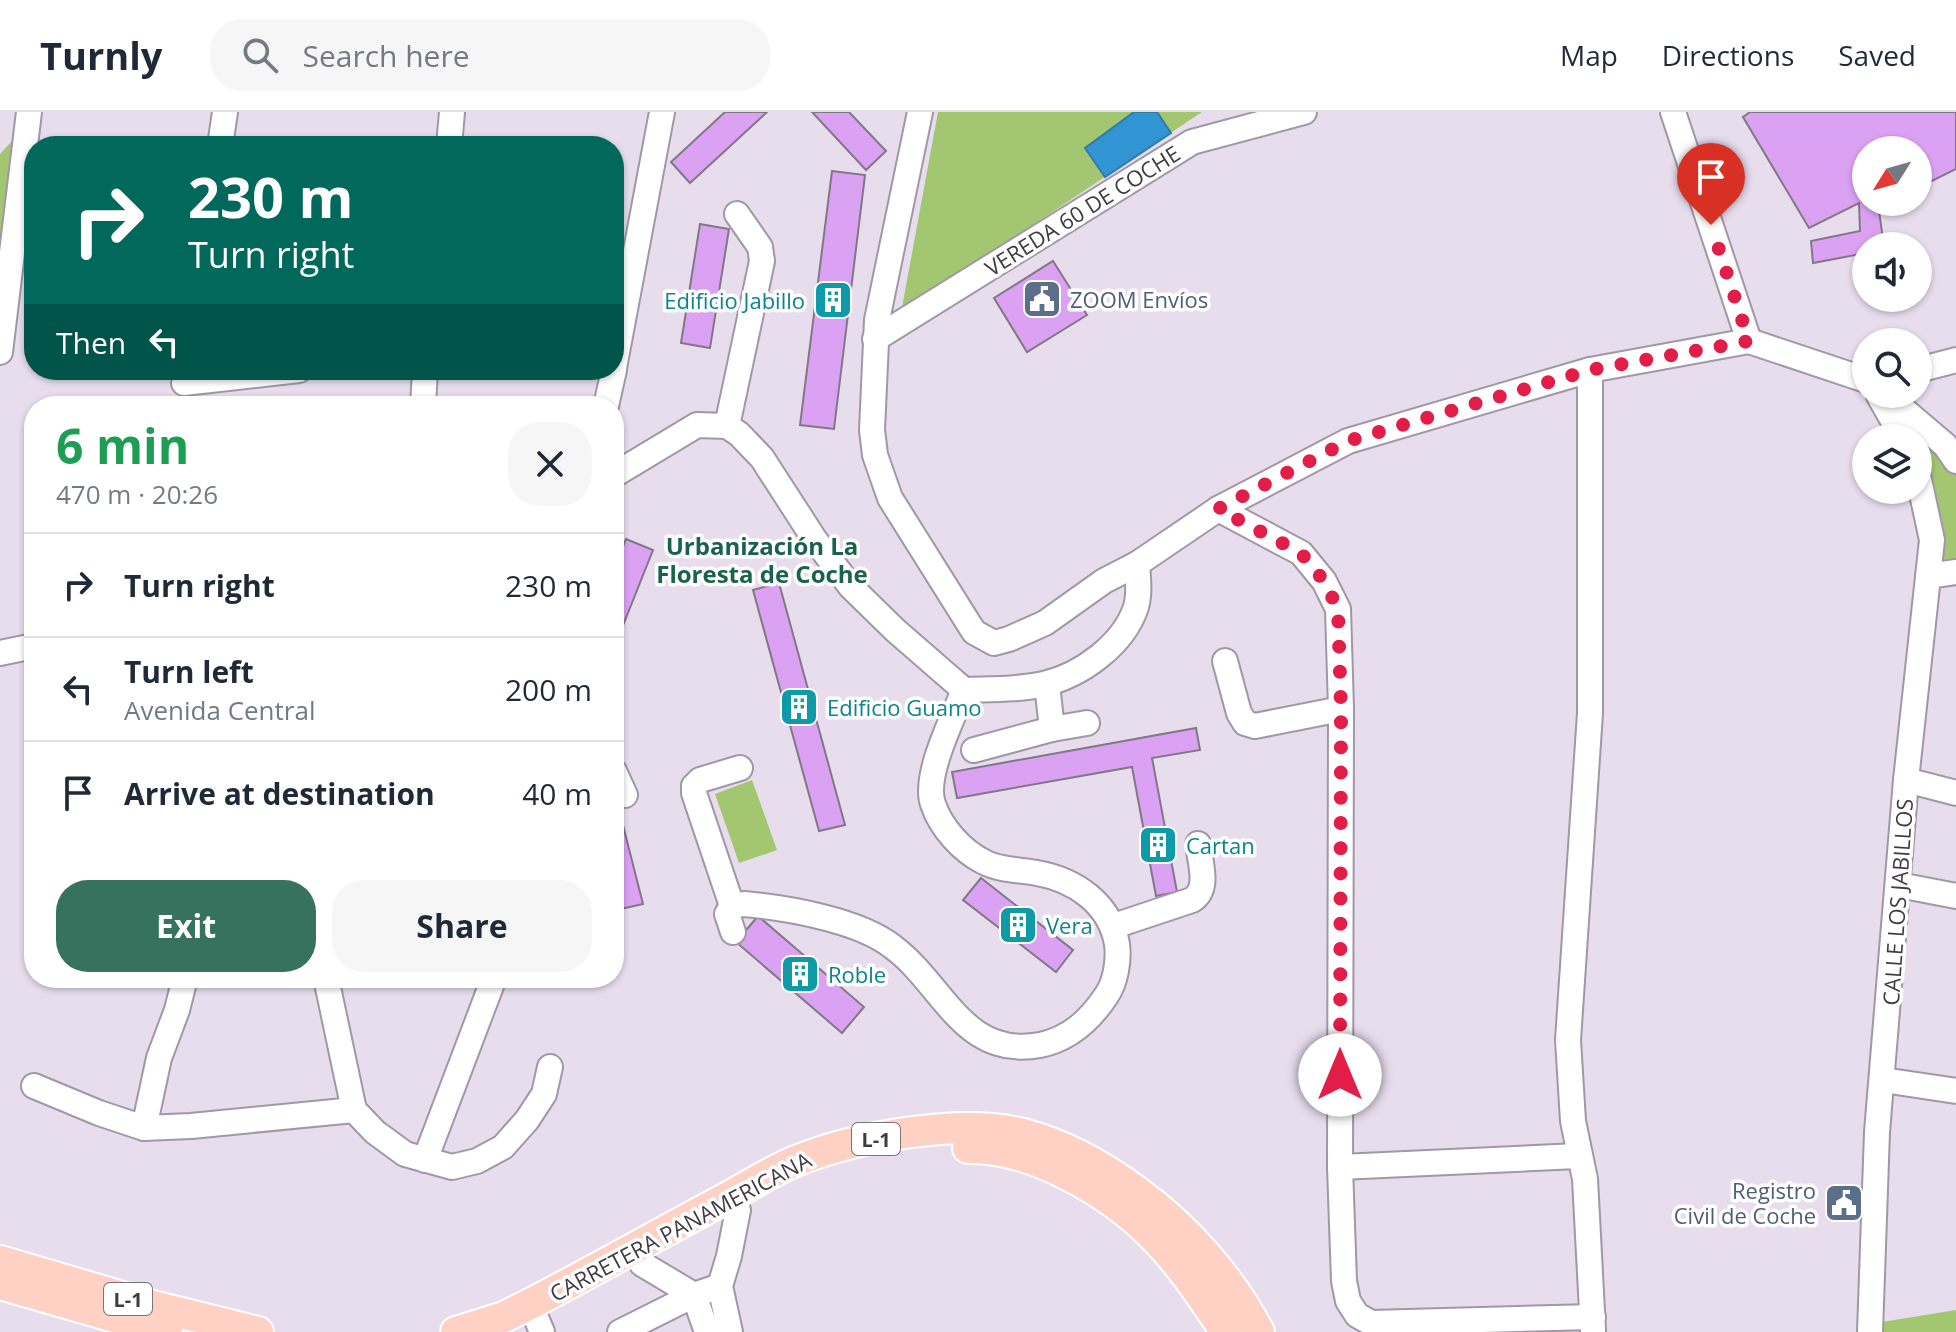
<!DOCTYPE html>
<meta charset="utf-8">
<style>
:root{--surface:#fff;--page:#f6f6f7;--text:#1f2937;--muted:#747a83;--line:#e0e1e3;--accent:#36725d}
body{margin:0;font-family:"Open Sans",sans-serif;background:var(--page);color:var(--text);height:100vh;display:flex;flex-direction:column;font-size:30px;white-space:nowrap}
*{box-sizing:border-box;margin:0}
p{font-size:26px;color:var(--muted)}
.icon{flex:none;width:44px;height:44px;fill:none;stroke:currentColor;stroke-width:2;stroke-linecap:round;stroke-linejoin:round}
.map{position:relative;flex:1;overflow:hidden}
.details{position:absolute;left:24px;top:284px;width:600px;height:592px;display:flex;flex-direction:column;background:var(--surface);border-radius:32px;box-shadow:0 2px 6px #0004}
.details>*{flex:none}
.hud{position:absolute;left:24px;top:24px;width:600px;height:244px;border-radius:32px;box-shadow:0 2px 6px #0004;background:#00695c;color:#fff;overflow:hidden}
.needle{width:52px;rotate:233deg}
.controls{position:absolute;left:1852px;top:24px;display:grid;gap:16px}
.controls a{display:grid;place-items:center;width:80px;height:80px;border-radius:50%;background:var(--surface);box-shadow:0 2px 6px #0004;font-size:40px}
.pin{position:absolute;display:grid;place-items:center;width:68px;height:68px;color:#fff;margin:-82px -34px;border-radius:50% 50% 50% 0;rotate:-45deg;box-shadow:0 0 8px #0007}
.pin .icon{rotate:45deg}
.me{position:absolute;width:88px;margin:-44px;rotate:0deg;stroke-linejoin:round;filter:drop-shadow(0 0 6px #0008)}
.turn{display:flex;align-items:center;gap:28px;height:168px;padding:0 32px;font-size:36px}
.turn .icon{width:104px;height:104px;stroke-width:2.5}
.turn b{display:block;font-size:56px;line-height:68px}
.then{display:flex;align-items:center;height:76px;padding:0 32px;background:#0003;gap:16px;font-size:30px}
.round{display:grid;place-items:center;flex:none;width:84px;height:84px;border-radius:32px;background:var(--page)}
.overview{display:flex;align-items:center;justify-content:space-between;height:136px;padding:0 32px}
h1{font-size:48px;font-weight:700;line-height:60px;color:#1e9e55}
.cta{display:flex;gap:16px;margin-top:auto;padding:16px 32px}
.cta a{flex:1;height:92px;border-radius:32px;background:var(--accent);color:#fff;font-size:32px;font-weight:700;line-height:92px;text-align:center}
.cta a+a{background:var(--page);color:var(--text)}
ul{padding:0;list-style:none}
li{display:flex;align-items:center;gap:24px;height:104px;padding:0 32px;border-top:2px solid var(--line)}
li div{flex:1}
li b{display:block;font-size:30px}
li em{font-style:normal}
header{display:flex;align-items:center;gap:48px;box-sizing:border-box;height:112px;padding:0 40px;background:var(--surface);border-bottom:2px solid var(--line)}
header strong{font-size:38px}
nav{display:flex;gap:44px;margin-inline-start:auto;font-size:28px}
.search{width:560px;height:72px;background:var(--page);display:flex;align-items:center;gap:20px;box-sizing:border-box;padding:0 28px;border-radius:32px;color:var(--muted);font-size:30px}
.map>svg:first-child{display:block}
.green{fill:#a2c770}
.water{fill:#3095d2;stroke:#347aa6;stroke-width:2}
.building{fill:#dba2f4;stroke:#817886;stroke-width:2}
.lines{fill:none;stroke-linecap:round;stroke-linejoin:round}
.minor-casing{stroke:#a197a6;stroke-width:28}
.major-casing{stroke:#fff;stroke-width:34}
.minor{stroke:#fff;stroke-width:24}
.major{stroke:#ffd0c4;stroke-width:30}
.route{stroke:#e11d48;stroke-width:14;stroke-dasharray:0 25.2}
.labels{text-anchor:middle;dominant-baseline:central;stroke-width:7;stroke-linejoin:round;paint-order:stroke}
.shield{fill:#fff;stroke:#79767a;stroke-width:2}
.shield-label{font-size:20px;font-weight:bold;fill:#3f3b41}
.street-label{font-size:22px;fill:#3f3b41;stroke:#fff}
.service-label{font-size:22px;fill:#4e5e75;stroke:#fff;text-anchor:start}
.culture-label{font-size:22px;fill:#0d838f;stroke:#fff;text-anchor:start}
.neighbourhood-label{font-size:24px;font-weight:bold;fill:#19624c;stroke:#fff}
</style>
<header>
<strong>Turnly</strong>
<div class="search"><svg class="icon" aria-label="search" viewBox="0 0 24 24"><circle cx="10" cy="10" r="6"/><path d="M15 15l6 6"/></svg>Search here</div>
<nav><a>Map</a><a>Directions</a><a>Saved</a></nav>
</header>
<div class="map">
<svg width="1956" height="1220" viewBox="0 0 1956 1220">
<rect width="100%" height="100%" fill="#e8dded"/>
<!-- green -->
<g class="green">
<polygon points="938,0 1202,0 901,201"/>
<polygon points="27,13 0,151 0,42"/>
<polygon points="1881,282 1956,355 1956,457 1933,460 1937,428 1918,344 1918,326 1907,326"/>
<polygon points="752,668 777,738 739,751 715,682"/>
<polygon points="1956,1198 1956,1220 1883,1220 1882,1210"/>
</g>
<!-- water -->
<polygon class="water" points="1134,0 1157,0 1171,21 1105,65 1085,36"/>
<!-- building -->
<g class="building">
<polygon points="725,0 767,0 690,71 671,50"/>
<polygon points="812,0 849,0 886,39 866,58"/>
<polygon points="1750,0 1956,0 1956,57 1918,76 1918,38 1866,38 1866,90 1884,90 1878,92 1884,134 1866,134 1866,141 1813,151 1811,129 1860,119 1859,91 1809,116 1743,5"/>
<polygon points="832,59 865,63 834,317 800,313"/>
<polygon points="700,112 729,117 710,236 681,231"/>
<polygon points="1053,149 1087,203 1027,240 994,186"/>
<polygon points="626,427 653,438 614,536 614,456"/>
<polygon points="779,471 845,713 819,719 753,478"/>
<polygon points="1196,616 1200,638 1152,646 1177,780 1156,784 1132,655 957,686 952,660"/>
<polygon points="614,678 643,792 616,798 614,791"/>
<polygon points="981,766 1073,838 1056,860 963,788"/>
<polygon points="758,804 864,895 842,921 736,830"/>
</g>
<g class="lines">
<!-- minor casing -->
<g class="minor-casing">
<g id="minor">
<polyline points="920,0 877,208 872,318 875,343 890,386 974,520 994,531 1009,527 1045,511 1104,469 1137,452 1218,397 1348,329 1590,258 1749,229 1866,268"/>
<polyline points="1673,0 1749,229"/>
<polyline points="220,34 225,0"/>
<polyline points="449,34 452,0"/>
<polyline points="875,227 1192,30 1304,0"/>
<polyline points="0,240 29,0"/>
<polyline points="614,256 662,0"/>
<polyline points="1590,258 1590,601 1568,928 1573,1009 1585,1067 1593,1218"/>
<polyline points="1918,258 1956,248"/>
<polyline points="184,271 299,258"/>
<polyline points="1885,282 1945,333 1956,349"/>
<polyline points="1879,284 1903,326"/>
<polyline points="423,294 425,258"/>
<polyline points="606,294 614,258"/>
<polyline points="727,314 762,149 760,135 737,102"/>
<path d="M614,363l83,-50 30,1 12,8 23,24 53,82 36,47 44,43 69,60c26,-1 54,0 80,-6 38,-9 80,-40 92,-77 4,-14 2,-29 1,-43"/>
<polyline points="1218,397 1301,441 1324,469 1338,497 1341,597 1340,1055 1344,1169 1348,1189 1357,1203 1371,1211 1593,1205"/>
<polyline points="1928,464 1956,460"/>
<polyline points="0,541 34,534"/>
<polyline points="1225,549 1239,601 1245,611 1255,614 1341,597"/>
<polyline points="1047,572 1052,617 1087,611"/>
<polyline points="974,638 1052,617"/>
<polyline points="614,659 625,683"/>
<polyline points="1906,668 1956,681"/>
<polyline points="1899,773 1956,784"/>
<polyline points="732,794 694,681 694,674 700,668 740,656"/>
<path d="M1114,814l78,-26c18,-11 8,-37 6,-56"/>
<path d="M733,820l-6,-18 5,-8 12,-2c43,4 115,16 149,43 51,38 70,112 147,98 30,-6 50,-25 66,-49 10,-14 13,-36 11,-52 -7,-40 -41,-64 -80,-71 -17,-3 -38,-3 -53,-11 -22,-11 -43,-34 -51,-58 -10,-28 20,-86 31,-114"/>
<polyline points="326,866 354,998 375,1020 405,1042 452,1055 477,1049 503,1035 527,1008 544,982 550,955"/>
<polyline points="1883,968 1956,979"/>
<polyline points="34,974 99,1001 144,1016 191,1014 354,998"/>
<polyline points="144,1016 159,946 177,898 185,866"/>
<polyline points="425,1048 494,866"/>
<polyline points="1340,1055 1578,1044"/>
<polyline points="642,1152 694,1183 707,1220"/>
<polyline points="537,1208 542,1220"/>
<polyline points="620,1220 694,1183 720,1174"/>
<polyline points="730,1220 720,1174 729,1144 738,1098"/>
<polyline points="1870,1220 1877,1020 1906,668 1932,428 1918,363"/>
</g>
</g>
<!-- major casing -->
<g class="major-casing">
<g id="major">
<path d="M968,1036c66,-1 143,45 188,91 27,28 48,61 70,93"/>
<polyline points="0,1149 153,1194 258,1220"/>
<polyline points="0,1172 167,1220"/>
<path d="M456,1220l48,-15 30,-15c63,-33 125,-68 187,-101 25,-13 50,-30 75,-40 58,-24 166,-43 227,-27 42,11 78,31 113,57 50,36 94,86 123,141"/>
</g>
</g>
<!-- minor -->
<use href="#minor" class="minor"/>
<!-- major -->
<use href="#major" class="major"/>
</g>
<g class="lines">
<!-- route -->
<polyline class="route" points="1340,963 1341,597 1338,497 1324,469 1301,441 1218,397 1348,329 1590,258 1749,229 1711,113"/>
</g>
<!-- icons -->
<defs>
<g id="civic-square" transform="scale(2)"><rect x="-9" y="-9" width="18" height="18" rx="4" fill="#5c6f8a" stroke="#fff"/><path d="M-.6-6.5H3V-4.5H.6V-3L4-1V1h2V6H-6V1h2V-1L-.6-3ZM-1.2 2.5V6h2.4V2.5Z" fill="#fff"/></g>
<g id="building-square" transform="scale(2)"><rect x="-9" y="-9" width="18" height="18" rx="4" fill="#0f9aa8" stroke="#fff"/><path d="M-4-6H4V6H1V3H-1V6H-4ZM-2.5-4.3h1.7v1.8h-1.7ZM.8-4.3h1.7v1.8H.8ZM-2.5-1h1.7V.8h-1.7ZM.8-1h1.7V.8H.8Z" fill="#fff"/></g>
</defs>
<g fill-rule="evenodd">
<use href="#civic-square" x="1042" y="187"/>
<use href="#building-square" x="833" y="188"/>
<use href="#building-square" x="799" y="595"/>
<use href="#building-square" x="1158" y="733"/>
<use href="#building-square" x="1018" y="813"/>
<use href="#building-square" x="800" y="862"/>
<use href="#civic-square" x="1844" y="1091"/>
</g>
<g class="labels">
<!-- shield labels -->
<g class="shield">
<rect x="852" y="1011" width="48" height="32" rx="6"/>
<rect x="104" y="1171" width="48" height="32" rx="6"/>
</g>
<g class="shield-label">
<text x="876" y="1027">L-1</text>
<text x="128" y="1187">L-1</text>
</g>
<!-- street labels -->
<g class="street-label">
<text transform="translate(1082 98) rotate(-32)">VEREDA 60 DE COCHE</text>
<text transform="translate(1897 790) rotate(-86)">CALLE LOS JABILLOS</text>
<text transform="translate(680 1114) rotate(-28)">CARRETERA PANAMERICANA</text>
</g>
<!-- service labels -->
<g class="service-label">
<text x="1070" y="187">ZOOM Envíos</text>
<text x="1816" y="1078" text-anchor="end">Registro<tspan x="1816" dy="25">Civil de Coche</tspan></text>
</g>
<!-- culture labels -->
<g class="culture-label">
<text x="805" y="188" text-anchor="end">Edificio Jabillo</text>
<text x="827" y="595">Edificio Guamo</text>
<text x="1186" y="733">Cartan</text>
<text x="1046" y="813">Vera</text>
<text x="828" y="862">Roble</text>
</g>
<!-- neighbourhood labels -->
<g class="neighbourhood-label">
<text x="762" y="433">Urbanización La<tspan x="762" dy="28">Floresta de Coche</tspan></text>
</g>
</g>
</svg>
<div class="controls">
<a><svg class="needle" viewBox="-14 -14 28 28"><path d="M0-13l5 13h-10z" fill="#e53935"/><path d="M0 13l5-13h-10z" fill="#747a83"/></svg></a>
<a><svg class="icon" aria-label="sound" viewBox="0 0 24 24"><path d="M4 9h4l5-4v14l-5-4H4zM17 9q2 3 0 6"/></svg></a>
<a><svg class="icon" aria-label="search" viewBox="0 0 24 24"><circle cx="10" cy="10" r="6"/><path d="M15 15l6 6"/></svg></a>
<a><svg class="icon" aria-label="layers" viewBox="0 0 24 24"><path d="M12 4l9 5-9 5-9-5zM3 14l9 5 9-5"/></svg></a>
</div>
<div class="pin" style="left:1711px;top:113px;background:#d93025"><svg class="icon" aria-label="arrive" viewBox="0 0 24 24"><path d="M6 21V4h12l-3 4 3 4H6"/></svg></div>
<svg class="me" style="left:1340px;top:963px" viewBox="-20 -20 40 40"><circle r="19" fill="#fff"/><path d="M0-13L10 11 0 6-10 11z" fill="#e11d48"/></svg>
<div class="hud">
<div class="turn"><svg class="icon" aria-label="right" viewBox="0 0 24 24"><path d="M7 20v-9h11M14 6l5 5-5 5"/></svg><div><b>230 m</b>Turn right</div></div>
<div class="then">Then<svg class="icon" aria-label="left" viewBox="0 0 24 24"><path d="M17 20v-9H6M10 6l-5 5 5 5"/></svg></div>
</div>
<section class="details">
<div class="overview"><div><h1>6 min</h1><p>470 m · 20:26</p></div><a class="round"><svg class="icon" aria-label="close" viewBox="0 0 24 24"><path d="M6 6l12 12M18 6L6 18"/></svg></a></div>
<ul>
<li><svg class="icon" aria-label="right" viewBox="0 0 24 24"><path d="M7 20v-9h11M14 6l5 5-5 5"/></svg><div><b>Turn right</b></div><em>230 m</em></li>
<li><svg class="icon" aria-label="left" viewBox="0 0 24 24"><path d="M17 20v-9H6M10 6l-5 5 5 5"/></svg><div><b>Turn left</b><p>Avenida Central</p></div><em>200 m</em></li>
<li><svg class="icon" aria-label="arrive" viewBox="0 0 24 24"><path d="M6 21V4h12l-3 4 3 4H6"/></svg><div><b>Arrive at destination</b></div><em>40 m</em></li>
</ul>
<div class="cta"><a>Exit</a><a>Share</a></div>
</section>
</div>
